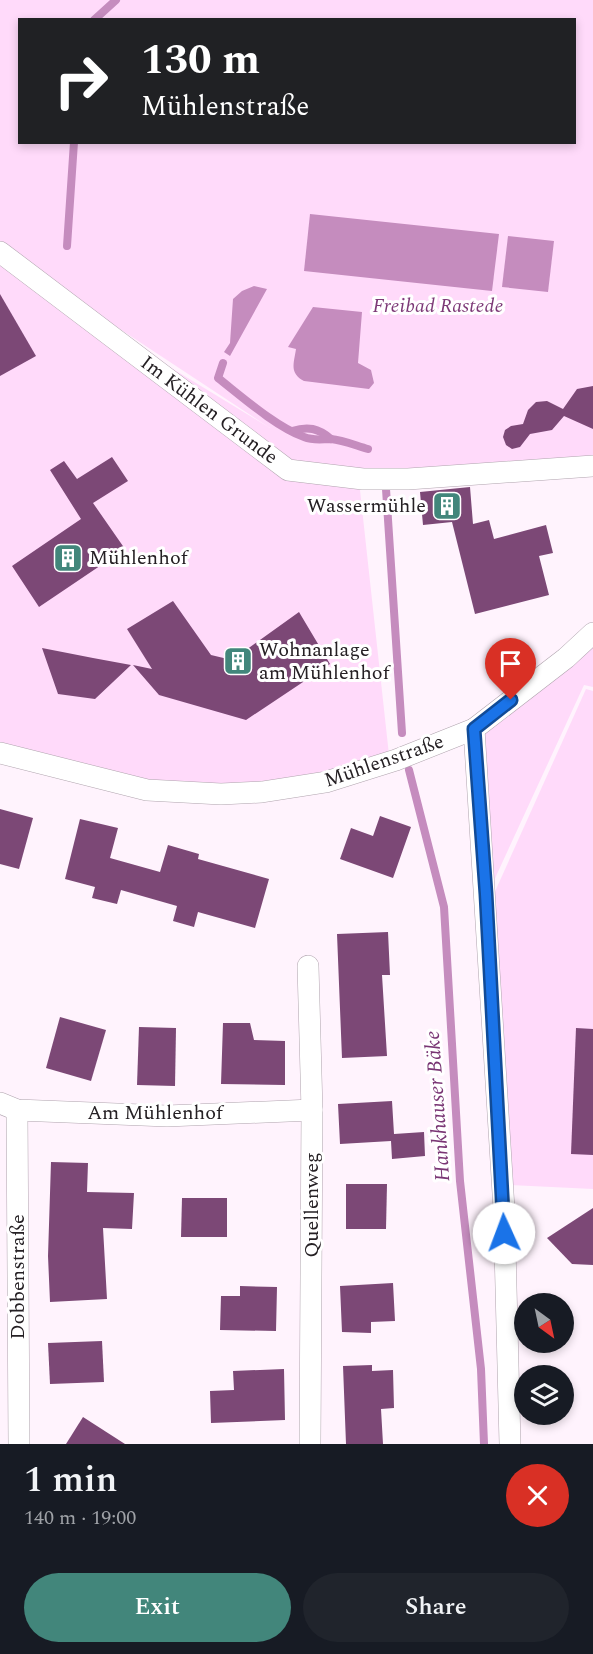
<!DOCTYPE html>
<meta charset="utf-8">
<style>
:root{--surface:#171b24;--page:#20242c;--text:#f1f3f6;--muted:#9ea1a6;--accent:#42867b}
body{margin:0;font-family:Spectral,serif;background:var(--page);color:var(--text);height:100vh;display:flex;flex-direction:column;font-size:22px;white-space:nowrap}
*{box-sizing:border-box;margin:0}
p{font-size:20px;color:var(--muted)}
.icon{flex:none;width:33px;height:33px;fill:none;stroke:currentColor;stroke-width:2;stroke-linecap:round;stroke-linejoin:round}
.map{position:relative;height:1444px;overflow:hidden}
.panel{display:flex;flex-direction:column;background:var(--surface);flex:1}
.panel>*{flex:none}
.guide{position:absolute;left:18px;top:18px;width:558px;height:126px;border-radius:0px;box-shadow:0 3px 9px #0003;background:#202124;color:#fff;overflow:hidden}
.needle{width:39px;rotate:147deg}
.tools{position:absolute;left:514px;top:1293px;display:grid;gap:12px}
.tools a{display:grid;place-items:center;width:60px;height:60px;border-radius:50%;background:var(--surface);box-shadow:0 3px 9px #0003;font-size:30px}
.pin{position:absolute;display:grid;place-items:center;width:51px;height:51px;color:#fff;margin:-62px -26px;border-radius:50% 50% 50% 0;rotate:-45deg;box-shadow:0 0 6px #0007}
.pin .icon{rotate:45deg}
.me{position:absolute;width:66px;margin:-33px;rotate:358deg;stroke-linejoin:round;filter:drop-shadow(0 0 4px #0008)}
.turn{display:flex;align-items:center;gap:21px;height:126px;padding:0 24px;font-size:27px}
.turn .icon{width:78px;height:78px;stroke-width:2.5}
.turn b{display:block;font-size:42px;line-height:51px}
.round{display:grid;place-items:center;flex:none;width:63px;height:63px;border-radius:32px;background:var(--page)}
.overview{display:flex;align-items:center;justify-content:space-between;height:102px;padding:0 24px}
h1{font-size:36px;font-weight:600;line-height:45px}
.primary-button{display:flex;gap:12px;margin-top:auto;padding:12px 24px}
.primary-button a{flex:1;height:69px;border-radius:36px;background:var(--accent);color:#fff;font-size:24px;font-weight:600;line-height:69px;text-align:center}
.primary-button a+a{background:var(--page);color:var(--text)}
.map>svg:first-child{display:block}
.green{fill:#ffdafa;fill-rule:evenodd}
.water{fill:#c58cbe}
.lines{fill:none;stroke-linecap:round;stroke-linejoin:round}
.stream{stroke:#c58cbe;stroke-width:8}
.building{fill:#7c4876}
.minor-casing{stroke:#b0a4ae;stroke-width:22}
.minor{stroke:#fff;stroke-width:21}
.route-casing{stroke:#114b97;stroke-width:15}
.route{stroke:#1a73e8;stroke-width:10}
.labels{text-anchor:middle;dominant-baseline:central;stroke-width:6;stroke-linejoin:round;paint-order:stroke}
.park-label{font-size:20px;font-style:italic;fill:#7d3977;stroke:#fff}
.street-label{font-size:20px;fill:#252024;stroke:#fff}
.poi-label{font-size:20px;fill:#252024;stroke:#fff;text-anchor:start}
.water-label{font-size:21px;font-style:italic;fill:#793574;stroke:#fff}
</style>
<div class="map">
<svg width="593" height="1444" viewBox="0 0 593 1444">
<rect width="100%" height="100%" fill="#fff3fd"/>
<!-- green -->
<g class="green">
<path d="M0,0h593v462l-234,19 30,274 -32,19 -136,20 -221,-41v-501l76,58 194,118 -191,-126 -79,-55zM20,20h554v122h-554z"/>
<polygon points="593,639 593,687 584,685 491,887 480,733"/>
<polygon points="586,689 593,691 593,1189 510,1185 493,896"/>
</g>
<!-- water -->
<g class="water">
<polygon points="310,214 499,234 492,291 304,271"/>
<polygon points="508,236 554,241 548,292 502,287"/>
<polygon points="254,286 267,289 230,356 224,352 230,343 233,299 242,291"/>
<path d="M313,307l49,5 -4,51 13,7 3,13 -5,6 -65,-8c-15,-8 -10,-18 -8,-32l-8,-2z"/>
</g>
<g class="lines">
<!-- stream -->
<g class="stream">
<polyline points="94,20 116,0"/>
<polyline points="67,246 74,142"/>
<path d="M223,363l-5,15c23,18 58,49 86,59 10,4 18,2 27,2 12,1 26,7 37,10"/>
<path d="M292,431c16,-5 26,-3 39,8"/>
<polyline points="386,489 402,733"/>
<polyline points="409,770 444,907 460,1181 481,1369 484,1444"/>
</g>
</g>
<!-- building -->
<g class="building">
<polygon points="0,294 36,356 0,376"/>
<polygon points="593,386 593,429 564,416 552,430 530,434 520,447 512,449 506,445 503,437 505,430 511,426 523,424 528,410 536,402 547,401 563,409 577,389"/>
<polygon points="112,457 128,481 93,503 125,549 39,607 12,566 81,519 50,470 64,461 77,479"/>
<polygon points="470,487 473,524 489,520 494,539 546,525 553,553 539,556 549,595 475,614 452,522 423,525 420,492"/>
<polygon points="173,601 211,655 232,660 299,612 330,664 246,720 159,695 133,665 152,669 127,629"/>
<polygon points="42,648 93,658 131,665 95,699 58,694"/>
<polygon points="0,809 33,818 19,869 0,864"/>
<polygon points="380,816 411,827 393,878 340,859 351,828 373,836"/>
<polygon points="80,819 118,828 110,858 160,872 168,845 199,854 198,859 269,879 255,928 198,912 194,927 173,921 177,906 121,890 117,904 92,898 95,887 65,879"/>
<polygon points="388,932 390,975 382,975 387,1056 342,1058 337,934"/>
<polygon points="60,1017 106,1030 91,1081 46,1068"/>
<polygon points="223,1023 250,1023 254,1040 285,1041 285,1085 221,1084"/>
<polygon points="139,1027 176,1028 175,1086 137,1085"/>
<polygon points="576,1028 593,1029 593,1155 571,1154"/>
<polygon points="392,1101 394,1134 424,1132 425,1156 392,1159 391,1141 340,1144 338,1104"/>
<polygon points="51,1162 88,1163 87,1192 134,1193 132,1229 103,1228 107,1299 50,1302 48,1256"/>
<polygon points="346,1184 387,1184 386,1229 346,1229"/>
<polygon points="182,1198 227,1198 227,1237 181,1237"/>
<polygon points="593,1208 593,1265 572,1264 547,1238"/>
<polygon points="393,1283 395,1321 371,1322 371,1333 342,1332 340,1286"/>
<polygon points="240,1286 277,1287 276,1331 220,1330 221,1296 240,1296"/>
<polygon points="102,1341 104,1382 50,1384 48,1343"/>
<polygon points="372,1365 372,1371 393,1370 394,1408 381,1409 383,1444 346,1444 343,1366"/>
<polygon points="284,1369 285,1420 211,1423 210,1391 234,1390 233,1371"/>
<polygon points="83,1417 125,1444 66,1444"/>
</g>
<g class="lines">
<!-- minor casing -->
<g class="minor-casing">
<g id="minor">
<polyline points="0,252 288,470 363,479 408,479 593,466"/>
<polyline points="474,729 504,1209 510,1444"/>
<polyline points="0,753 147,790 221,794 262,792 326,782 396,760 474,729 566,658 593,633"/>
<polyline points="308,966 312,1110 310,1444"/>
<polyline points="0,1103 17,1110 167,1116 312,1110"/>
<polyline points="17,1110 19,1444"/>
</g>
</g>
<!-- minor -->
<use href="#minor" class="minor"/>
</g>
<g class="lines">
<!-- route casing -->
<g class="route-casing">
<polyline id="route" points="504,1233 486,894 474,729 511,700"/>
</g>
<!-- route -->
<use href="#route" class="route"/>
</g>
<!-- icons -->
<defs>
<g id="building-square" transform="scale(1.5)"><rect x="-9" y="-9" width="18" height="18" rx="4" fill="#42867b" stroke="#fff"/><path d="M-4-6H4V6H1V3H-1V6H-4ZM-2.5-4.3h1.7v1.8h-1.7ZM.8-4.3h1.7v1.8H.8ZM-2.5-1h1.7V.8h-1.7ZM.8-1h1.7V.8H.8Z" fill="#fff"/></g>
</defs>
<g fill-rule="evenodd">
<use href="#building-square" x="447" y="506"/>
<use href="#building-square" x="68" y="558"/>
<use href="#building-square" x="238" y="661"/>
</g>
<g class="labels">
<!-- park labels -->
<g class="park-label">
<text x="438" y="306">Freibad Rastede</text>
</g>
<!-- street labels -->
<g class="street-label">
<text transform="translate(209 410) rotate(37)">Im Kühlen Grunde</text>
<text transform="translate(384 761) rotate(-19)">Mühlenstraße</text>
<text x="155" y="1113">Am Mühlenhof</text>
<text transform="translate(312 1205) rotate(-90)">Quellenweg</text>
<text transform="translate(18 1277) rotate(-90)">Dobbenstraße</text>
</g>
<!-- poi labels -->
<g class="poi-label">
<text x="426" y="506" text-anchor="end">Wassermühle</text>
<text x="89" y="558">Mühlenhof</text>
<text x="259" y="650">Wohnanlage<tspan x="259" dy="23">am Mühlenhof</tspan></text>
</g>
<!-- water labels -->
<g class="water-label">
<text transform="translate(438 1106) rotate(-94)">Hankhauser Bäke</text>
</g>
</g>
</svg>
<div class="tools">
<a><svg class="needle" viewBox="-14 -14 28 28"><path d="M0-13l5 13h-10z" fill="#e53935"/><path d="M0 13l5-13h-10z" fill="#9ea1a6"/></svg></a>
<a><svg class="icon" aria-label="layers" viewBox="0 0 24 24"><path d="M12 4l9 5-9 5-9-5zM3 14l9 5 9-5"/></svg></a>
</div>
<div class="pin" style="left:511px;top:700px;background:#d93025"><svg class="icon" aria-label="arrive" viewBox="0 0 24 24"><path d="M6 21V4h12l-3 4 3 4H6"/></svg></div>
<svg class="me" style="left:504px;top:1233px" viewBox="-20 -20 40 40"><circle r="19" fill="#fff"/><path d="M0-13L10 11 0 6-10 11z" fill="#1a73e8"/></svg>
<div class="guide">
<div class="turn"><svg class="icon" aria-label="right" viewBox="0 0 24 24"><path d="M7 20v-9h11M14 6l5 5-5 5"/></svg><div><b>130 m</b>Mühlenstraße</div></div>
</div>
</div>
<section class="panel">
<div class="overview"><div><h1>1 min</h1><p>140 m · 19:00</p></div><a class="round" style="background:#d93025;color:#fff"><svg class="icon" aria-label="close" viewBox="0 0 24 24"><path d="M6 6l12 12M18 6L6 18"/></svg></a></div>
<div class="primary-button"><a>Exit</a><a>Share</a></div>
</section>
